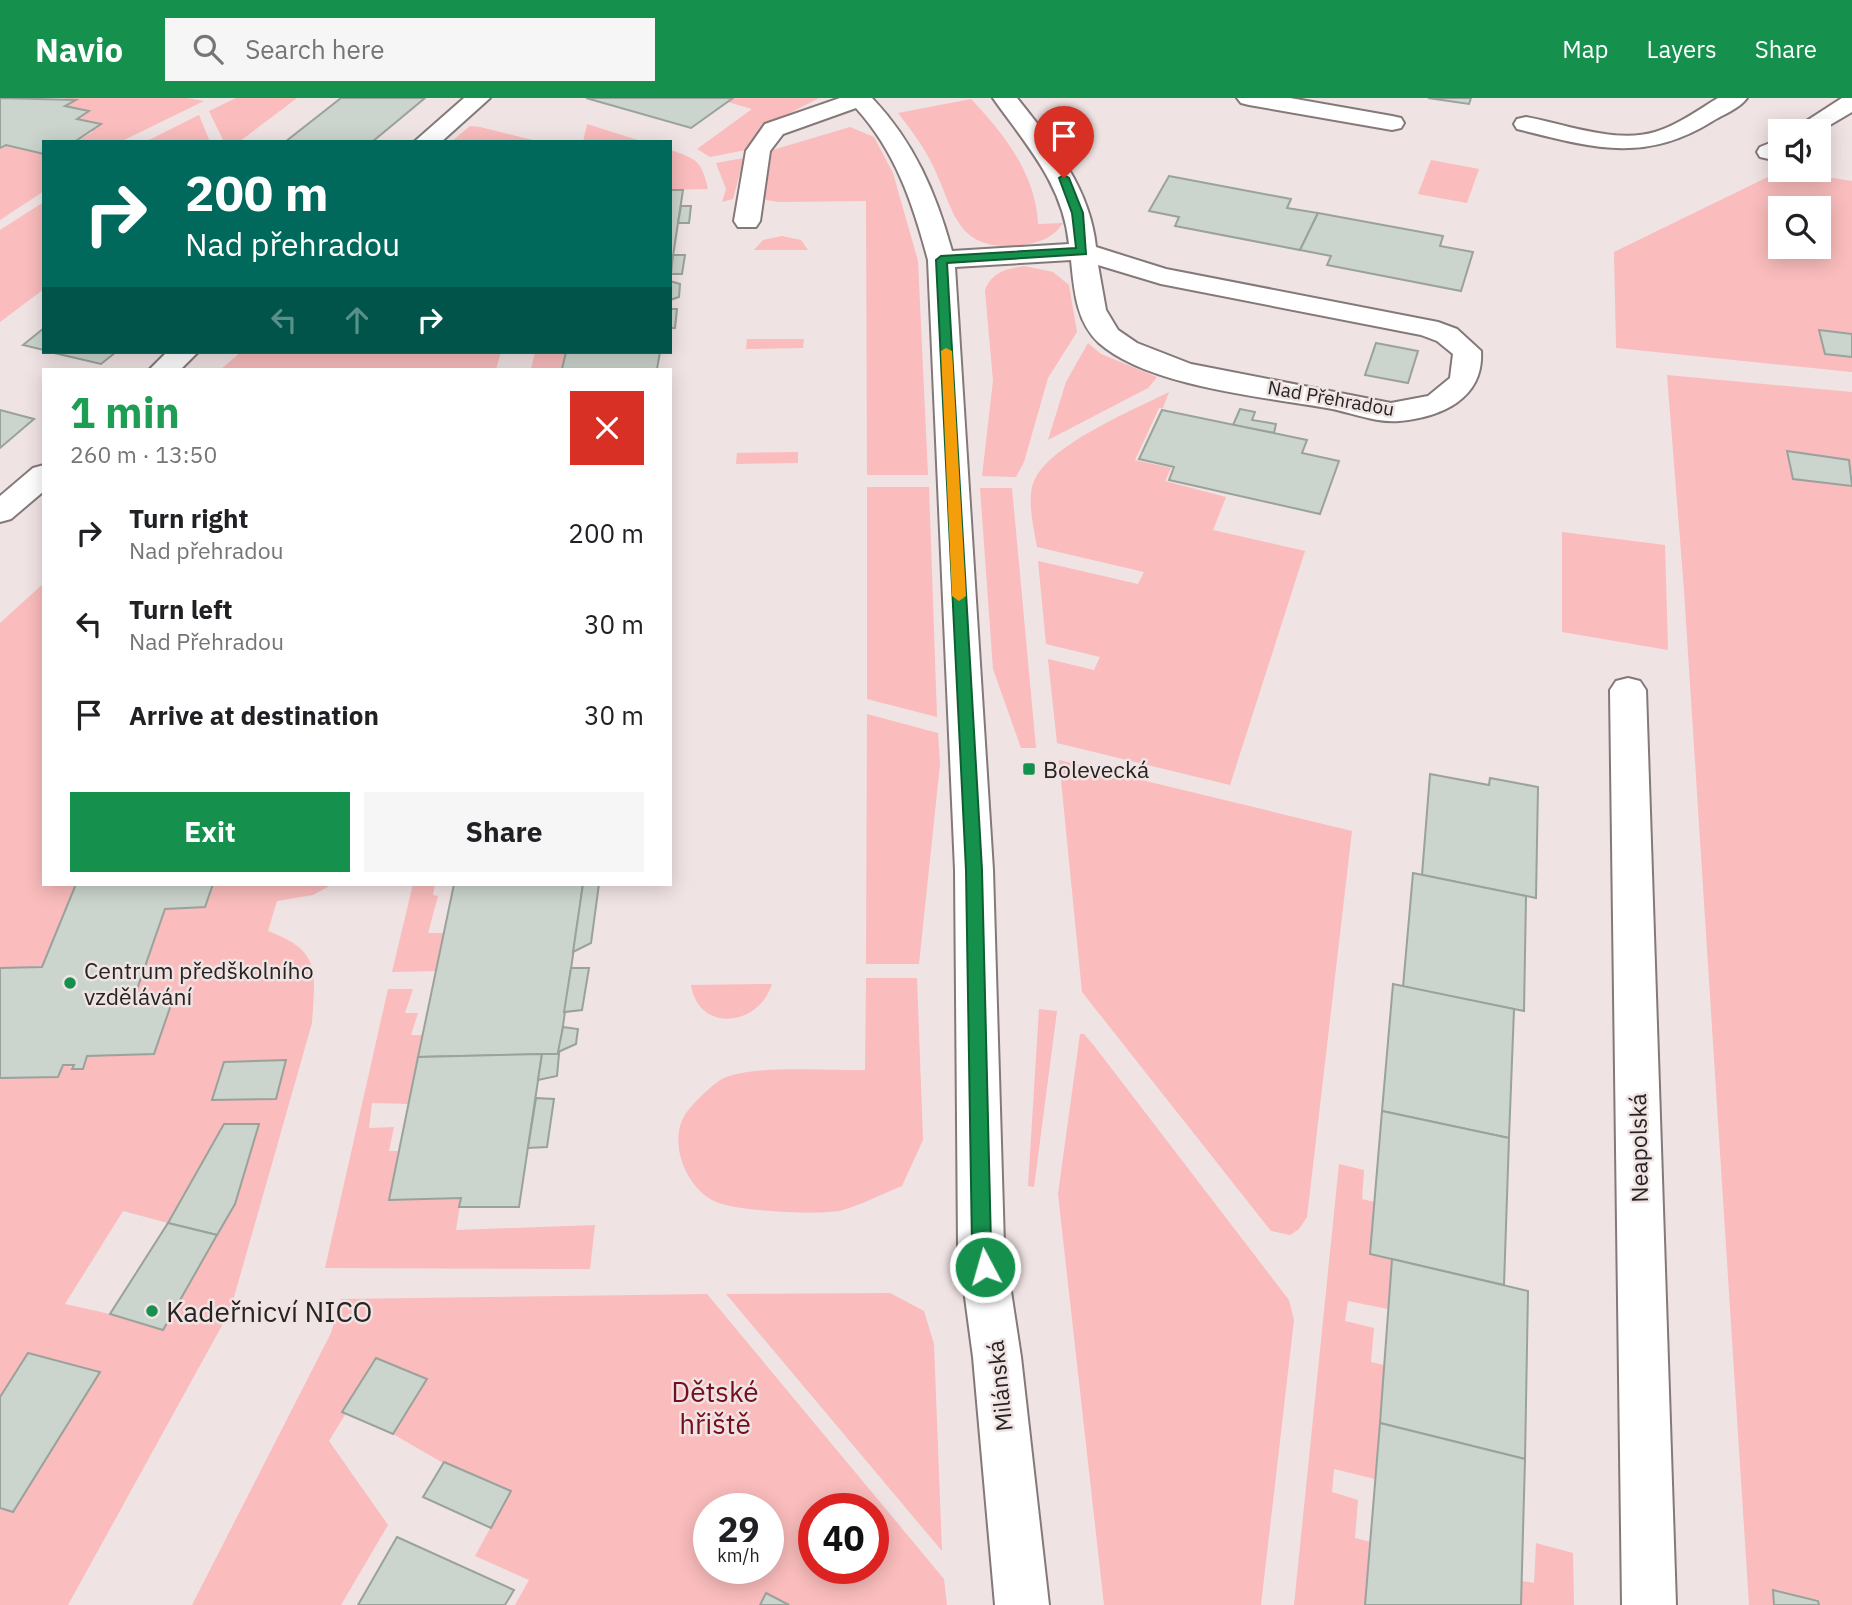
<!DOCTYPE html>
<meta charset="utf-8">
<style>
:root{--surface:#fff;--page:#f6f6f6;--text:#202124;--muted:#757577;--accent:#15914d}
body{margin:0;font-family:"IBM Plex Sans",sans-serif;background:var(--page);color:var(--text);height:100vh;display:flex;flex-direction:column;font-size:26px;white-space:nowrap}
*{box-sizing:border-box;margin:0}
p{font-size:23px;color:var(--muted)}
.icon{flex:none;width:38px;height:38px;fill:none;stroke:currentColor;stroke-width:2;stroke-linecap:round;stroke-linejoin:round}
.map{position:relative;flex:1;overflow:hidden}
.sheet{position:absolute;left:42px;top:270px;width:630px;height:518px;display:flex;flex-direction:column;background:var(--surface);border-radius:0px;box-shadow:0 4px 18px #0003}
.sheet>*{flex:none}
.top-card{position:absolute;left:42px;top:42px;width:630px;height:214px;border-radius:0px;box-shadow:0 4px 18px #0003;background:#00695c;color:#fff;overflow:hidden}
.tools{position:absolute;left:1768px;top:21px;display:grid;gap:14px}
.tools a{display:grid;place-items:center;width:63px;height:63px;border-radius:0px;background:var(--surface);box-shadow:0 4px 18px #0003;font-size:35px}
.speed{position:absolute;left:693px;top:1395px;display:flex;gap:14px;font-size:35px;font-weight:700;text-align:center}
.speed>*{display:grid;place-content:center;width:91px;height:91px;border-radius:50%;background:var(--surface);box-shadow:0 4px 18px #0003;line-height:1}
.speed small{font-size:18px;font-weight:400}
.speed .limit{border:10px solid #d22;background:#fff;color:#111}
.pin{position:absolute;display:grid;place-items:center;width:60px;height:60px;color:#fff;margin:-72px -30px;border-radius:50% 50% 50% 0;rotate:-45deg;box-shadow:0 0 7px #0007}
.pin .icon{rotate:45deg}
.me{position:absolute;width:77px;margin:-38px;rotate:354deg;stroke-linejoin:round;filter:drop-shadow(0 0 5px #0008)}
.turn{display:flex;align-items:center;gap:24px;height:147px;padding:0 28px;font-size:32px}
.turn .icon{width:91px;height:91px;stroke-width:2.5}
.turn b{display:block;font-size:49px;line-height:60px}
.lanes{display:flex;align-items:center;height:66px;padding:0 28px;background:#0003;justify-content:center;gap:35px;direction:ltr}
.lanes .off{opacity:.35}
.round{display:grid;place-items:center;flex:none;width:74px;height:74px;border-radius:0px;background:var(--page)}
.overview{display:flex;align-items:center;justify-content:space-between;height:119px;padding:0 28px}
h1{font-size:42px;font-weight:800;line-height:52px;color:#1e9e55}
.button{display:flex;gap:14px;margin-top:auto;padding:14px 28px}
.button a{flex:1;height:80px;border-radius:0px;background:var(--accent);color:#fff;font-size:28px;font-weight:800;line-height:80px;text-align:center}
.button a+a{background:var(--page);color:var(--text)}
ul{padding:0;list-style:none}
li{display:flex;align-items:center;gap:21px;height:91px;padding:0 28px}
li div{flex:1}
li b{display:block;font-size:26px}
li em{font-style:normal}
header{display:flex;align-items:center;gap:42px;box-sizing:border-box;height:98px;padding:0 35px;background:var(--accent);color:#fff}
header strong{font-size:33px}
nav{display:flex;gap:38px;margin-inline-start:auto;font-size:24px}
.search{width:490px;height:63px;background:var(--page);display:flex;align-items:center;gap:18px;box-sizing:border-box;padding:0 24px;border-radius:0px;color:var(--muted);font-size:26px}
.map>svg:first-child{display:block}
.green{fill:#fabcbc;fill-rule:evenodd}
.building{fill:#cbd4cd;stroke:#99a29b;stroke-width:2}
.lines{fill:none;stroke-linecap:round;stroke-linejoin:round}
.minor-casing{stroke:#847979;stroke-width:4}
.minor{fill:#fff;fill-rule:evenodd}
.route{fill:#15914d;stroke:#0e5e32;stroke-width:2}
.slow{fill:#f59e0b}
.poi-dot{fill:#15914d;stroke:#f0e3e3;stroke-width:2.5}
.labels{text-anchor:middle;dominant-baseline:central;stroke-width:5;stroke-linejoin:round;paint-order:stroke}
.far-street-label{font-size:19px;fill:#272323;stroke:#f0e3e3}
.poi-label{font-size:23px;fill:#272323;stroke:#f0e3e3;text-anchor:start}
.street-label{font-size:23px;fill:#272323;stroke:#f0e3e3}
.near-poi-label{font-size:28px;fill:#272323;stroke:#f0e3e3;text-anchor:start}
.near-park-label{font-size:28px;fill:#750f20;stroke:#f0e3e3}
</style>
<header>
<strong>Navio</strong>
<div class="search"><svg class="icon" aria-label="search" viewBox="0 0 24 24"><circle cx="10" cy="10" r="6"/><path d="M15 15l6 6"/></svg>Search here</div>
<nav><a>Map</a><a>Layers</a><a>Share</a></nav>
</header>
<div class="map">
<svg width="1852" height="1507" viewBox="0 0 1852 1507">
<rect width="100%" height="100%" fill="#f0e3e3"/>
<!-- green -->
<g class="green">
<polygon points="61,0 187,0 204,3 120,44 74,44 93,34 91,32 100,26 77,21 65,8 75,2"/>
<polygon points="236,0 297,0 239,44 224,44 209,13"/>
<polygon points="733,0 819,0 761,30 746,52 710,59 697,51 752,11 728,4"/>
<path d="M971,1c33,35 65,75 67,125l25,-1c-10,15 -24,20 -41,22 -66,8 -67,-33 -88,-77 -10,-21 -22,-37 -36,-55z"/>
<polygon points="199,17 210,44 145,44"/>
<polygon points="587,26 644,44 583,44"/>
<polygon points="470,28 480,29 541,44 451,44"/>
<polygon points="850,29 874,39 893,75 918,163 928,377 867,377 866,103 779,104 766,102 763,94 769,53"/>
<polygon points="6,47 44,56 44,93 0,122 0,51"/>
<path d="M670,52c28,9 31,11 38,39l-38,1z"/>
<polygon points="744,60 733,101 722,104 726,91 716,65"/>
<polygon points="1431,62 1479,71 1467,105 1418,96"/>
<path d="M1782,72l70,11v153l-33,-3 6,23 27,3v15l-236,-24 -2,-96zM1780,110h38v39h-38z"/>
<polygon points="44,104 44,191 0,224 0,132"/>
<polygon points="782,138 801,142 808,152 754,152 763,142"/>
<path d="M1024,168l29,6 16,13 8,47 -29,46 -24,84 -8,15 -34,-1 11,-95 -8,-91c7,-18 22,-21 39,-24z"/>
<polygon points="747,241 804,241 803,250 746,251"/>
<polygon points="1088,245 1101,256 1157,279 1148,290 1048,342 1066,284"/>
<polygon points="241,254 501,254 496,271 221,271"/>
<polygon points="535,254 566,254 562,271 531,271"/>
<polygon points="1667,277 1852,294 1852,376 1849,362 1787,353 1793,381 1852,388 1852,1507 1819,1507 1818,1502 1774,1492 1774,1507 1749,1507 1684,492"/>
<path d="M1169,294l-6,16h-4l-24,52 36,8 -6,13 61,16 -13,33 92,21 -75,234 -173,-42 -9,-84 46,11 6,-13 -54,-13 -8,-83 100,23 6,-12 -107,-25c-3,-19 -12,-52 -1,-70 20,-35 97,-67 133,-85z"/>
<polygon points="798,354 798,365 736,366 737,355"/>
<polygon points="867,389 929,389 937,619 867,601"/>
<polygon points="980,390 1012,390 1036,650 1021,650 993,571"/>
<polygon points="1562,434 1665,447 1668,552 1562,534"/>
<polygon points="44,485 44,786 76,786 42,869 0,870 0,525"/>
<polygon points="867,616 938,635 940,666 919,866 866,866"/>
<polygon points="1059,662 1352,733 1307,1119 1299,1131 1290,1137 1271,1133 1082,894"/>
<path d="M213,786h120l-20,11 -36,6 -9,30c54,20 47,41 44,92l-82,288 -162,294h-68v-527l58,-1 5,-12 20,4 4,-13 67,-2 18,-55 -38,-1 31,-89 39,-2zM285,963l-9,37 -63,2 11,-38zM224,1026h35l-24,80 -52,91 -73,19 -45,-10 58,-93 45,12z"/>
<polygon points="413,786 435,786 433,797 438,798 428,835 444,835 436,873 392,874"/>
<path d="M866,880h51l6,162 -21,46c-20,8 -39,18 -59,24 -21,6 -107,1 -127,-8 -30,-13 -50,-62 -29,-90 7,-10 25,-27 35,-33 29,-15 108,-8 143,-9z"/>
<path d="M772,886c-13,42 -73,50 -81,1z"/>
<polygon points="388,891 413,891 405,915 418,915 411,937 423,937 408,1006 372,1005 369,1030 394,1029 389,1053 398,1053 389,1101 461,1100 456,1132 595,1127 590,1171 325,1170"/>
<polygon points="1039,911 1057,913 1034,1089 1028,1088"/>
<polygon points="1080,936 1084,936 1095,949 1289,1202 1294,1222 1261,1507 1104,1507 1058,1096"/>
<polygon points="1339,1066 1364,1072 1362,1101 1374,1104 1370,1156 1392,1161 1388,1211 1348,1203 1345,1223 1374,1230 1371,1264 1384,1267 1375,1381 1334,1371 1332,1394 1358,1402 1355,1440 1371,1444 1365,1507 1294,1507"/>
<polygon points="890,1195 924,1213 934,1246 942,1453 726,1196"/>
<path d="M707,1196l237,285 3,26h-158l-23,-12 -6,12h-245l14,-25 -54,-24 35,-64 -67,-29 -50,-29 33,-54 -50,-22 -34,53 4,2 -17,28 59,84 -47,80h-149l139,-272 10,-34zM709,1410h59v60h-59zM814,1410h59v60h-59z"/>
<polygon points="1536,1445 1573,1455 1574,1507 1521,1507 1522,1483 1534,1485"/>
</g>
<!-- building -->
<g class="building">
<polygon points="0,0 76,2 65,8 89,13 77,21 101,26 74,44 44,44 44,56 6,47 0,50"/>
<polygon points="341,0 425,0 372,44 285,44"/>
<polygon points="586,0 733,0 691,30"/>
<polygon points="1428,0 1471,0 1469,6"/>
<polygon points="1169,78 1291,101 1287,110 1318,115 1300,152 1175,128 1179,119 1149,113"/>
<polygon points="670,92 683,92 670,178"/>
<polygon points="681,108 691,108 689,125 678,125"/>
<polygon points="1318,115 1443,138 1440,148 1473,154 1461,193 1327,167 1331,158 1300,152"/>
<polygon points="673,157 685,157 682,176 671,176"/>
<polygon points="670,183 680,186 679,199 670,202"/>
<polygon points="670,211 677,211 675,230 670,230"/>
<polygon points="44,230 44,252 23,247"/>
<polygon points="1819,232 1852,236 1852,259 1825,256"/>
<polygon points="1376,245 1418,253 1408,285 1365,277"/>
<polygon points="50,254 116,254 101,266"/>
<polygon points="566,254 660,254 657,271 562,271"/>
<polygon points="1240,311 1255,314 1252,322 1276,326 1274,335 1233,327"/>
<polygon points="0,312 34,321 0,350"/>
<polygon points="1162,312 1307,342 1302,355 1339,363 1320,416 1169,382 1174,369 1139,361"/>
<polygon points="1787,353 1849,362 1852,388 1793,381"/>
<polygon points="1430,676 1489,687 1490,680 1538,689 1536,800 1422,777"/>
<polygon points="1413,775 1526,798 1524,913 1403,889"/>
<polygon points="76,786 213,786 205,809 165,811 134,900 173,901 154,956 87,958 83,971 72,971 74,967 63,967 58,979 0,980 0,870 42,869"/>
<polygon points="454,786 583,786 559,956 418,959"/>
<polygon points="583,786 599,786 591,845 573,854"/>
<polygon points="571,870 589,870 582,912 564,914"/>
<polygon points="1393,886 1514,911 1509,1040 1382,1013"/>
<polygon points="563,929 578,931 576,946 558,954"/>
<polygon points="542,956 519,1109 459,1109 461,1100 389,1102 418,959"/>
<polygon points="542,956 559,956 557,978 538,982"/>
<polygon points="286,962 276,1001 212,1002 224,964"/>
<polygon points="536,1000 554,1001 547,1049 528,1050"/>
<polygon points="1382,1013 1509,1040 1504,1187 1370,1156"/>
<polygon points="224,1026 259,1026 235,1106 217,1137 168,1125"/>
<polygon points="168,1125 217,1137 163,1232 110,1216"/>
<polygon points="1392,1161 1528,1193 1525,1361 1380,1325"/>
<polygon points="28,1255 100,1274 13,1414 0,1410 0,1299"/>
<polygon points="376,1260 427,1281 393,1336 342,1314"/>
<polygon points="1380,1325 1525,1361 1521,1507 1365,1507"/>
<polygon points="444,1364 511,1393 491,1430 423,1399"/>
<polygon points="397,1439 514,1492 505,1507 358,1507"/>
<polygon points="1773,1492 1818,1503 1819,1507 1774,1507"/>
<polygon points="766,1495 789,1507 760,1507"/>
</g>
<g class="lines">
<!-- minor casing -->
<g class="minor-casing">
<g id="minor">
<polygon points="464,0 490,0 441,44 414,44"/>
<path d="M840,0h32c42,44 64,95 80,153l117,-7c-6,-60 -43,-99 -76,-146h24c36,45 73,90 79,149l70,22 272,53 19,7 24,22c3,48 -40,66 -82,70 -24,2 -49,-9 -72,-13 -63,-11 -180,-22 -228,-65 -23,-21 -25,-54 -28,-83l-116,7 38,603 11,375 17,112 28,248h-54l-22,-248 -15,-112 -3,-375 -27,-610c-15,-56 -32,-108 -72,-152l-73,26 -13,17 -10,70 -4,6h-18l-4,-6 12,-70 19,-27zM1098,167l63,19 260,51 16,6 16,13 -3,24 -22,18 -37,7 -200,-39 -54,-21 -19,-13 -12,-20z"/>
<polygon points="1237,0 1290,0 1392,18 1401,20 1404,25 1401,30 1392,32 1249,7 1241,5"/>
<path d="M1718,0h29c-8,11 -25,17 -36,24 -68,42 -121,25 -194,7l-3,-5 3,-5 9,-2c39,7 90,27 129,15 23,-7 43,-22 63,-34z"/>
<polygon points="1842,0 1852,0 1852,14 1818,34 1791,33"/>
<polygon points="1780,41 1780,58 1769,61 1760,59 1757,54 1760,49"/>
<polygon points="167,254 198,254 181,271 150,271"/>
<polygon points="44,367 44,393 11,421 0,424 0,398 33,370"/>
<polygon points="1628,580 1640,583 1646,592 1676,1507 1622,1507 1610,592 1616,583"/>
</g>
</g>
<!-- minor -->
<use href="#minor" class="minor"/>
</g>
<!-- route -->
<polygon class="route" points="1064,77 1069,80 1083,115 1086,156 947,165 982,772 991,1147 994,1169 991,1176 985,1178 978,1176 972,1147 966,772 936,162 941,158 1076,150 1072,115 1059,80"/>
<!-- slow -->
<polygon class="slow" points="946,250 952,253 966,498 959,503 952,498 941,253"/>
<!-- markers -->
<g class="poi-dot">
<rect x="1022" y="664" width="14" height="14" rx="3.5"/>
<circle cx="70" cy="885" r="7"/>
<circle cx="152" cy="1213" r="7"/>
</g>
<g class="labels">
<!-- far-street labels -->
<g class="far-street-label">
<text transform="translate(1331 300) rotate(10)">Nad Přehradou</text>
</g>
<!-- poi labels -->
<g class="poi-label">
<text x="1043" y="671">Bolevecká</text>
<text x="84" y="872">Centrum předškolního<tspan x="84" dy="26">vzdělávání</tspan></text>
</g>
<!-- street labels -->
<g class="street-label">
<text transform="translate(1638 1050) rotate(-91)">Neapolská</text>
<text transform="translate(999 1288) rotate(-96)">Milánská</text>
</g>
<!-- near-poi labels -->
<g class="near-poi-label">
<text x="166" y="1213">Kadeřnicví NICO</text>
</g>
<!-- near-park labels -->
<g class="near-park-label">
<text x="715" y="1293">Dětské<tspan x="715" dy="32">hřiště</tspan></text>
</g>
</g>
</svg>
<div class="tools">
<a><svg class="icon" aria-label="sound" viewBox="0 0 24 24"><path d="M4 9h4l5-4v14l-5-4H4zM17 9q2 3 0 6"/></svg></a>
<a><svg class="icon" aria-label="search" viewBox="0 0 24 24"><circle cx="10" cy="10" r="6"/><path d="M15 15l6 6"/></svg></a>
</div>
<div class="speed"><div>29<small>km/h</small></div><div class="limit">40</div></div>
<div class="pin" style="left:1064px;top:80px;background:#d93025"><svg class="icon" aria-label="arrive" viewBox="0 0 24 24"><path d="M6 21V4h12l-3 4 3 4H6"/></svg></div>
<svg class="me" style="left:985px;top:1169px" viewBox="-20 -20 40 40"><circle r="17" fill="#15914d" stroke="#fff" stroke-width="3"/><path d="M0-11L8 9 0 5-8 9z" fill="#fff"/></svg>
<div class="top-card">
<div class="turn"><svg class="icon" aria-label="right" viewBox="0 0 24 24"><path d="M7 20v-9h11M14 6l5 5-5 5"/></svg><div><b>200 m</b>Nad přehradou</div></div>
<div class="lanes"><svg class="icon off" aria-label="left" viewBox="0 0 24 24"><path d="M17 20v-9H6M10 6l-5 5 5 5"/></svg><svg class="icon off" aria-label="ahead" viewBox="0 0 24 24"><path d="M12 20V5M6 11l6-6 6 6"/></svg><svg class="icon" aria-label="right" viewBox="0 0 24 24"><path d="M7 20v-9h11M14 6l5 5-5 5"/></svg></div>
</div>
<section class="sheet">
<div class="overview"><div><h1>1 min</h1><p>260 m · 13:50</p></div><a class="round" style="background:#d93025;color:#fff"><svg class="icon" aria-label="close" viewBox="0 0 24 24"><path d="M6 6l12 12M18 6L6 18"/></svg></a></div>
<ul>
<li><svg class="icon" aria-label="right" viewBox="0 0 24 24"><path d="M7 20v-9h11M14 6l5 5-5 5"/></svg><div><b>Turn right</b><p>Nad přehradou</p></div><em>200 m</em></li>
<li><svg class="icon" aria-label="left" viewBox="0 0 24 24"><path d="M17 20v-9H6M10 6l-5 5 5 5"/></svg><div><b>Turn left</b><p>Nad Přehradou</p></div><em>30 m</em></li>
<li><svg class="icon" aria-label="arrive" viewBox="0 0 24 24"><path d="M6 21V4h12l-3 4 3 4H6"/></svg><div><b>Arrive at destination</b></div><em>30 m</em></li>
</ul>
<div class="button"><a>Exit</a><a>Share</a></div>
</section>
</div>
